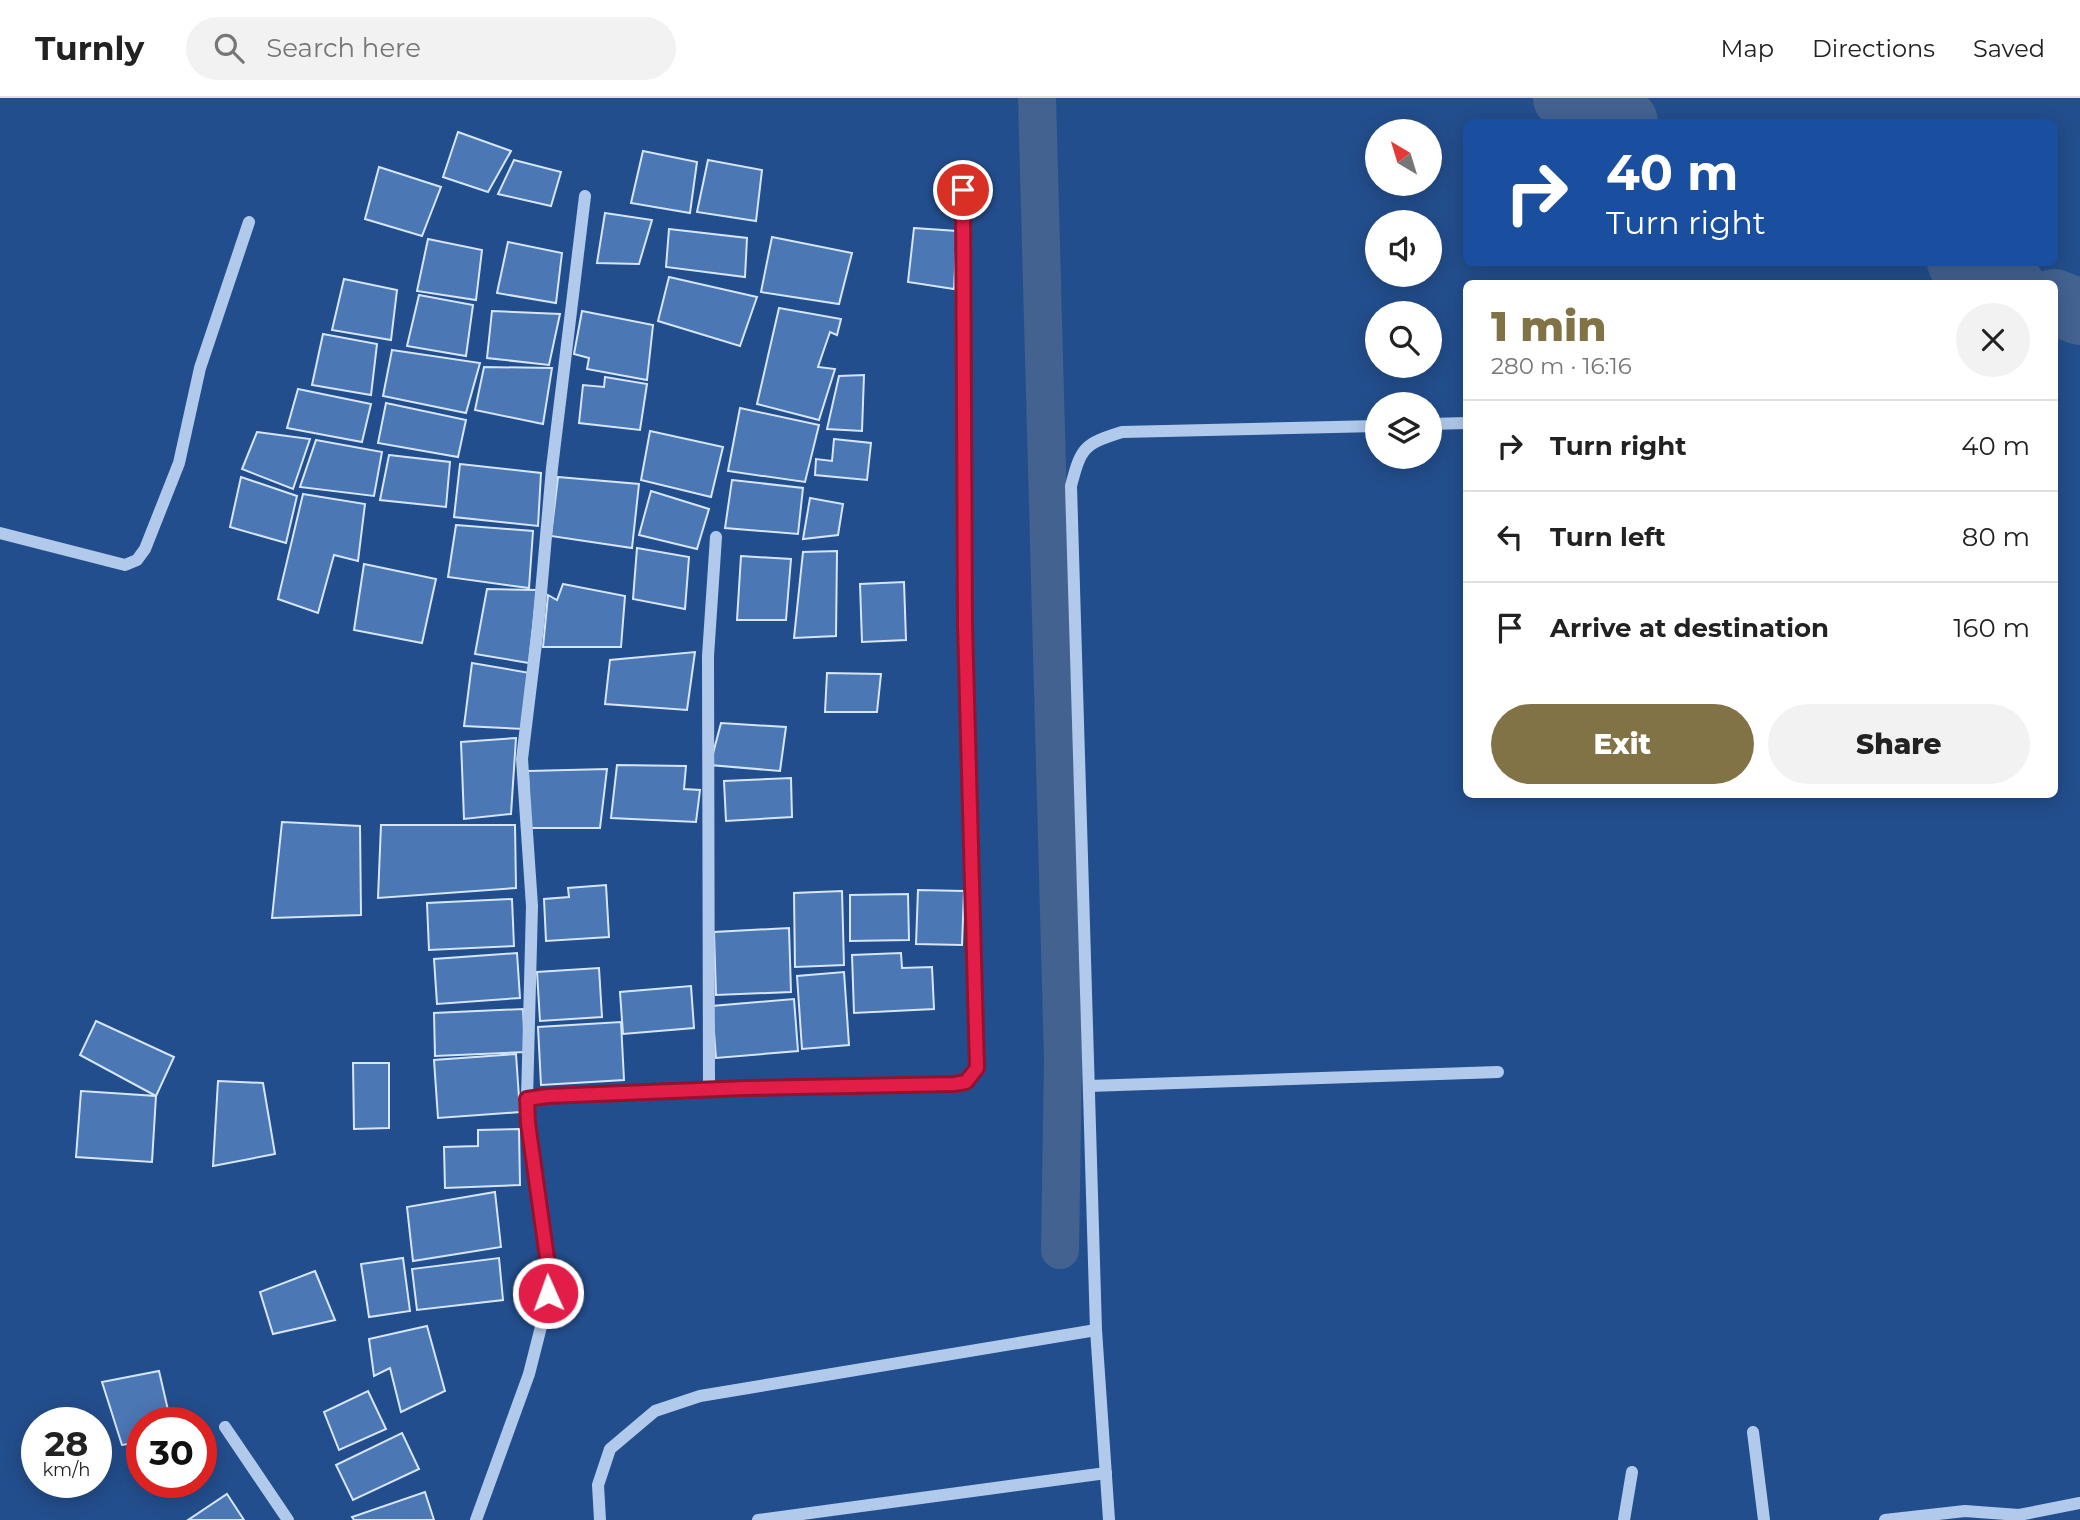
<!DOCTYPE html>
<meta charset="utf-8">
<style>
:root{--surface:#fff;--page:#f2f2f2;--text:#222;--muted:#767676;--line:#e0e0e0;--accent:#827347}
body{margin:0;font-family:Montserrat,sans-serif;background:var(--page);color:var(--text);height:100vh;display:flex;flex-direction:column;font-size:26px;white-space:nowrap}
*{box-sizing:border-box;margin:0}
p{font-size:23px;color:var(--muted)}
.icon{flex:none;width:38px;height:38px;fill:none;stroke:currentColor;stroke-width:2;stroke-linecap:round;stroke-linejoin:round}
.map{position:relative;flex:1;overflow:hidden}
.sheet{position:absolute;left:1463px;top:182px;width:595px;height:518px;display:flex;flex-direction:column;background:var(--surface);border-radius:10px;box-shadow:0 4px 18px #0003}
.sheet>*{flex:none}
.guide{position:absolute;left:1463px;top:21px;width:595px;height:147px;border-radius:10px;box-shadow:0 4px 18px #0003;background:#1a4fa0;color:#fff;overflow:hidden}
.needle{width:46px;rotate:322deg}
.buttons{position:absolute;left:1365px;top:21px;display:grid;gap:14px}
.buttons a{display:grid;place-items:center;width:77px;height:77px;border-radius:50%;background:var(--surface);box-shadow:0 4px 18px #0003;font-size:35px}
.speed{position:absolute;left:21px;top:1309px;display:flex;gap:14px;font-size:35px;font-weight:700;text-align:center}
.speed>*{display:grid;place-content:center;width:91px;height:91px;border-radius:50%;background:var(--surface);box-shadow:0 4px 18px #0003;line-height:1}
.speed small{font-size:18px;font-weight:400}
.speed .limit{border:10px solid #d22;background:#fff;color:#111}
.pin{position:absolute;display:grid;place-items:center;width:60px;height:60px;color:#fff;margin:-30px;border:4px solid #fff;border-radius:50%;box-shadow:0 2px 7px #0007}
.me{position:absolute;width:77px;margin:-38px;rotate:358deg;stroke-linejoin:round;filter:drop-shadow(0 0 5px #0008)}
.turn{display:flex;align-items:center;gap:24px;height:147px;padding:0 28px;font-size:32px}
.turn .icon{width:91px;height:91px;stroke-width:2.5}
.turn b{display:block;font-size:49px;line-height:60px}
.round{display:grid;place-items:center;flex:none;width:74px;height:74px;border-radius:37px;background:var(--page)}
.summary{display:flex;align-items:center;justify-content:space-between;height:119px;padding:0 28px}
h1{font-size:42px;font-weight:800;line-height:52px;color:var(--accent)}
.cta{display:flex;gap:14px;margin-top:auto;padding:14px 28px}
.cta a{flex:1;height:80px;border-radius:42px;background:var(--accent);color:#fff;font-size:28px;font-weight:800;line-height:80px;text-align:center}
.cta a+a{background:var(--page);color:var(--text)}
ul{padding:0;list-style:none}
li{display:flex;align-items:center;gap:21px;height:91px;padding:0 28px;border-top:2px solid var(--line)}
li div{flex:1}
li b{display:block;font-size:26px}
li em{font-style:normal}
header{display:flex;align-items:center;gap:42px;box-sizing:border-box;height:98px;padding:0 35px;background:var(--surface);border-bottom:2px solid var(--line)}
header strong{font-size:33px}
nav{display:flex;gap:38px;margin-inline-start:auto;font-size:24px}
.search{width:490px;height:63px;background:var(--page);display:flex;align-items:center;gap:18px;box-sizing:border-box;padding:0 24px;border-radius:38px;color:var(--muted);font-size:26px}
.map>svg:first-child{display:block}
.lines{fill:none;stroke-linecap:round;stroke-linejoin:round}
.canal{stroke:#436290;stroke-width:38}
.river{stroke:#436290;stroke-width:66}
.building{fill:#4b77b4;stroke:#d6e5f8;stroke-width:2}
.minor{stroke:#b1caeb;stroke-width:12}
.route-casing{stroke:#92132f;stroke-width:18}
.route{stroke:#e11d48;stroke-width:12}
</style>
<header>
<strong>Turnly</strong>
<div class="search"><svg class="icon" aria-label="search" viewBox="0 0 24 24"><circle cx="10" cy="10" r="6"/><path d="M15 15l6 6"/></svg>Search here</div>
<nav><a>Map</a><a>Directions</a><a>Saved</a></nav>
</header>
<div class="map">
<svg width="2080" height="1422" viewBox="0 0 2080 1422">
<rect width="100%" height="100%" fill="#234e8d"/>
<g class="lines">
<!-- canal -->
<polyline class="canal" points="1037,0 1063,962 1060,1152"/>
<!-- river -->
<g class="river">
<polyline points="1566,0 1625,24"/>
<polyline points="1960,164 2011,186"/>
<polyline points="2054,204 2080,214"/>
</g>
</g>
<!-- building -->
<g class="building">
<polygon points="458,34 511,53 488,94 443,79"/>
<polygon points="643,53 697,64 690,115 631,105"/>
<polygon points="514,62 561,74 551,108 498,96"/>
<polygon points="708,62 762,72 756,123 697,114"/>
<polygon points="379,69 441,89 422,138 365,121"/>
<polygon points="605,115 652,122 639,166 597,165"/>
<polygon points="914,130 957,133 954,191 908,184"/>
<polygon points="669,131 747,140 745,179 666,169"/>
<polygon points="772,139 852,155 839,206 761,194"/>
<polygon points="428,141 482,152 476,202 417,193"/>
<polygon points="508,144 562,155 556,205 497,195"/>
<polygon points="669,179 757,199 740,248 658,223"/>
<polygon points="344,181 397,192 391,242 332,232"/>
<polygon points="419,197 473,207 466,258 407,248"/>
<polygon points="779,210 841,221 837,237 830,234 818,269 835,271 819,322 757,306"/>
<polygon points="492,213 560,216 549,267 487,260"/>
<polygon points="582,213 653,227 647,282 587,271 589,260 574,256"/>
<polygon points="323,236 377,246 371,297 312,287"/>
<polygon points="392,252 480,265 466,315 383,298"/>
<polygon points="484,269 552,270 543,326 475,312"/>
<polygon points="864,277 862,333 827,331 839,278"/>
<polygon points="605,279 647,286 640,332 579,325 583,287 604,289"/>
<polygon points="298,291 371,306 362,344 287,330"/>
<polygon points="386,305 466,322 458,359 378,345"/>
<polygon points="740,310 819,327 805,384 728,373"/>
<polygon points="650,333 723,349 711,399 641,382"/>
<polygon points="257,334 310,341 293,391 242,371"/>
<polygon points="834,341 871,345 867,382 815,377 816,361 832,363"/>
<polygon points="316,342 382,354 374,398 300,389"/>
<polygon points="389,357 450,364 446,409 380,402"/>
<polygon points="460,366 541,375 538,428 454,419"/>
<polygon points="241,379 297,398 286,445 230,429"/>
<polygon points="558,379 639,386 632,450 551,438"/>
<polygon points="732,382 803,390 798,436 725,430"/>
<polygon points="651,393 709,411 697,451 639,437"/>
<polygon points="303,396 365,406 358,463 334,457 318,515 278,501"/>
<polygon points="810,400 843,406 838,437 803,441"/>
<polygon points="456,427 533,433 529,490 448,479"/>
<polygon points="637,450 689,459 685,511 633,501"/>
<polygon points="837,453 836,538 794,540 803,454"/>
<polygon points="741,458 791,461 786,522 737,522"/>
<polygon points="364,466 436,481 422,545 354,532"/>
<polygon points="904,484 906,542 862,544 860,486"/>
<polygon points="563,486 625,498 621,549 543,549 548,497 557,502"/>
<polygon points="487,491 537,492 529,565 475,556"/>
<polygon points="695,554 687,612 605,606 610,562"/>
<polygon points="472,565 530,575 523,631 464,628"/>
<polygon points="827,575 881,576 877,614 825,614"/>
<polygon points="721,625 786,629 780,673 710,667"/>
<polygon points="516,640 511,716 464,721 461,644"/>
<polygon points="617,667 686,668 684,691 700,692 696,724 611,720"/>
<polygon points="607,671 600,730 530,730 528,673"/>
<polygon points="791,680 792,719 726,723 724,683"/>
<polygon points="282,724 360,728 361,817 272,820"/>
<polygon points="381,727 515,727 516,790 378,800"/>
<polygon points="606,787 609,839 546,843 544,801 569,799 568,790"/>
<polygon points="918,792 964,793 962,847 916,846"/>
<polygon points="842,793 844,867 795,869 794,795"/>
<polygon points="908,796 909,842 850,843 850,797"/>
<polygon points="512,801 514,848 429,852 427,805"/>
<polygon points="789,830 791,894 716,897 714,834"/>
<polygon points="517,855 520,900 437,906 434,861"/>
<polygon points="901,855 902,870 932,869 934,911 854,915 852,857"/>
<polygon points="599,870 602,919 540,923 537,874"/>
<polygon points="844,874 849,947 802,951 797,878"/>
<polygon points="691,888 694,930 623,936 620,894"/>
<polygon points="794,901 798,953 716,960 712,908"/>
<polygon points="523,911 525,954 435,958 434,915"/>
<polygon points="96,923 174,959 156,998 80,957"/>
<polygon points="621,924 624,982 541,987 538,929"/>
<polygon points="516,956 520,1014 438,1020 434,962"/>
<polygon points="353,965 389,965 389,1030 354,1031"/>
<polygon points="218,983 263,985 275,1056 213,1068"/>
<polygon points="81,993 156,998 152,1064 76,1059"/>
<polygon points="519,1031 520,1087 445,1090 444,1049 478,1048 478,1032"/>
<polygon points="495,1094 501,1149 413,1163 407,1109"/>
<polygon points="403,1160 410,1213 369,1219 361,1166"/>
<polygon points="499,1160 503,1202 417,1212 412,1171"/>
<polygon points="315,1173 335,1222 273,1236 260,1194"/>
<polygon points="427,1228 445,1293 401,1314 390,1270 374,1278 369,1241"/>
<polygon points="159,1273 171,1325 142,1325 142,1344 122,1347 102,1284"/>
<polygon points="368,1293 386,1331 339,1352 324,1314"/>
<polygon points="402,1335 419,1371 353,1402 336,1367"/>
<polygon points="425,1394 434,1422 354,1422 352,1419"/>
<polygon points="227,1396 244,1422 188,1422"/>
</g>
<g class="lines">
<!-- minor -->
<g class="minor">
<polyline points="1430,326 1466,325"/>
<polyline points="0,435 125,467 137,462 145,451 179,365 200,270 249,124"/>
<polyline points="1089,988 1498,974"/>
<polyline points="709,992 708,558 716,439"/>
<polyline points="527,1001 532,808 522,661 538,529 552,370 585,98"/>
<polyline points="225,1329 288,1422"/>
<polyline points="1753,1334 1764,1422"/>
<polyline points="476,1422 529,1276 546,1209 550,1181 528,1025 527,1001 548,998 746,990 954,986 966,984 977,970 965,527 963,92"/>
<polyline points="600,1422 598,1387 610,1351 655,1313 700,1298 1096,1232"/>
<polyline points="758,1422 1106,1375"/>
<path d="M1109,1422l-13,-190 -25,-844c10,-39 13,-42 51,-54l255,-6"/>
<polyline points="1624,1422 1632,1374"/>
<polyline points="1885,1422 1965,1413 2019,1417 2080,1405"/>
</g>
</g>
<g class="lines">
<!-- route casing -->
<g class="route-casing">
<polyline id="route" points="548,1195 550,1181 528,1025 527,1001 548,998 746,990 954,986 966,984 977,970 965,527 963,92"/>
</g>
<!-- route -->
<use href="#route" class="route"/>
</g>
</svg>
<div class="buttons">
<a><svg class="needle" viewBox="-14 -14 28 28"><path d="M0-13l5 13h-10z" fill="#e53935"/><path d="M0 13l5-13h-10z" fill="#767676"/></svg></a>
<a><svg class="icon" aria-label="sound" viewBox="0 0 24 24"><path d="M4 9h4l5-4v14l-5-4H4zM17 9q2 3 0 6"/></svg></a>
<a><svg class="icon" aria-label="search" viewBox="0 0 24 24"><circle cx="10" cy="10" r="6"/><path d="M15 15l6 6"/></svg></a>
<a><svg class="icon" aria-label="layers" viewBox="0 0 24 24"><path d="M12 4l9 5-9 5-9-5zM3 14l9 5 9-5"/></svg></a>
</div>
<div class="speed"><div>28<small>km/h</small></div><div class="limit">30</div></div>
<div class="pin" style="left:963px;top:92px;background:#d93025"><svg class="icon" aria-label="arrive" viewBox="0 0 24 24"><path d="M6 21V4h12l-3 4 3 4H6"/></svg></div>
<svg class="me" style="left:548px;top:1195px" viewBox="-20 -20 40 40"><circle r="17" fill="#e11d48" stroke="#fff" stroke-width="3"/><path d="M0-11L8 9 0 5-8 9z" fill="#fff"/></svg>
<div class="guide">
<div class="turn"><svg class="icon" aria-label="right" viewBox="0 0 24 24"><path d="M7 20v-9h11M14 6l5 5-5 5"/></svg><div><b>40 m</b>Turn right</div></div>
</div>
<section class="sheet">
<div class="summary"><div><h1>1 min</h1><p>280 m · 16:16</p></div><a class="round"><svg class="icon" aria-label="close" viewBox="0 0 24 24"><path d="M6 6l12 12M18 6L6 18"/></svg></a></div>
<ul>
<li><svg class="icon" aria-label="right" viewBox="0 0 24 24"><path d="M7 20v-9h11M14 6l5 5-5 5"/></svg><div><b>Turn right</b></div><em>40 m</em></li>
<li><svg class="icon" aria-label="left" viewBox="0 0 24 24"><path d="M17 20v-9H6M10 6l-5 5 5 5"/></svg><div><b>Turn left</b></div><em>80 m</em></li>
<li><svg class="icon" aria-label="arrive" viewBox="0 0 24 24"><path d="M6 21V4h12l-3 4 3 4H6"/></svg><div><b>Arrive at destination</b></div><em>160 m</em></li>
</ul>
<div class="cta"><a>Exit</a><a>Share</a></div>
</section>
</div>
